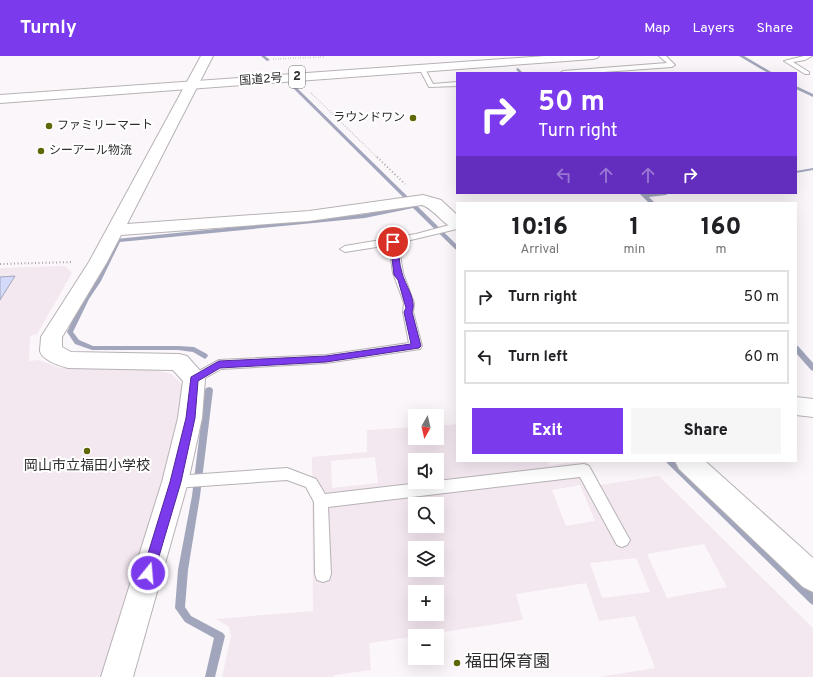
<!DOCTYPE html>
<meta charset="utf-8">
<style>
:root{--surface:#fff;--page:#f6f6f6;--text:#202124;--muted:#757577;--line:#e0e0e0;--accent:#7c3aed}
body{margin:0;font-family:Overpass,"Noto Sans JP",sans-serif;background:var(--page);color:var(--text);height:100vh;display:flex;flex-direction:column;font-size:15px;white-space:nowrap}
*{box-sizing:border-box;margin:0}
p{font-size:13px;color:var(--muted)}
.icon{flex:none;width:22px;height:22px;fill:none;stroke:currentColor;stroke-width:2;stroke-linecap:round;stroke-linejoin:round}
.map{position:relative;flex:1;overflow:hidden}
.panel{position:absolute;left:456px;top:146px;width:341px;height:260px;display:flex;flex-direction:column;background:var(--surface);border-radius:0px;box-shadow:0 4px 16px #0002}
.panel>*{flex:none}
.hud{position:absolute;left:456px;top:16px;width:341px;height:122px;border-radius:0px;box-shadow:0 4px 16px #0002;background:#7c3aed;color:#fff;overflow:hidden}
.needle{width:26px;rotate:188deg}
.buttons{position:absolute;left:408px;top:353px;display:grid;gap:8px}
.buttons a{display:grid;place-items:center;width:36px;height:36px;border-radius:0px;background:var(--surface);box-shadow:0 4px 16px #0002;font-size:20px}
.pin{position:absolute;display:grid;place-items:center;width:34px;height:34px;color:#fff;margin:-17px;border:2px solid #fff;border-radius:50%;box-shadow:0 1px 4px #0007}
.me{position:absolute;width:44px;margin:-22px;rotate:17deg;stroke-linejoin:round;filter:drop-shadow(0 0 3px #0008)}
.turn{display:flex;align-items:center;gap:14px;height:84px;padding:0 16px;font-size:18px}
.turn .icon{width:52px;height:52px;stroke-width:2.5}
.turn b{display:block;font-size:28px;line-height:34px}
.lanes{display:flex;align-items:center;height:38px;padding:0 16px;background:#0003;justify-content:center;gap:20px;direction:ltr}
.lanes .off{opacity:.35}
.eta{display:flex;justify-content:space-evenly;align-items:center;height:68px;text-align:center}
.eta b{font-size:24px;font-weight:800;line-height:28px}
.cta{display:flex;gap:8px;margin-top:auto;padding:8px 16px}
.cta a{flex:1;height:46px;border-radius:0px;background:var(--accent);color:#fff;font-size:16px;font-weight:800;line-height:46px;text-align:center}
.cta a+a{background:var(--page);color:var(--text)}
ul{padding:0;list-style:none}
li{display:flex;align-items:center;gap:12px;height:54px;margin:0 8px 6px;padding:0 8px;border:2px solid var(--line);border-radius:0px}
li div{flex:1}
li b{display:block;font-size:15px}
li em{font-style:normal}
header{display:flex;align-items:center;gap:24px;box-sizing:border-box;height:56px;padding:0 20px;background:var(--accent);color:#fff}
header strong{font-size:19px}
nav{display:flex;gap:22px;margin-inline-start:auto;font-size:14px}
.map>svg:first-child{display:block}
.built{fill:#f3e7f0;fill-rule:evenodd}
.water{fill:#d4daf9;stroke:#a2a6bc}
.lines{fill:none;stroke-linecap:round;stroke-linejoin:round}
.stream{fill:#a2a6bc;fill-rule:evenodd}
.lane-casing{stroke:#b7b2b5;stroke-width:2}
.street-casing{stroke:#b7b2b5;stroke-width:2}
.highway-casing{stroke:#b7b2b5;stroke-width:2}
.path-far1{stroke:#a9a5a8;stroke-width:1.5;stroke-dasharray:0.5 2;stroke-linecap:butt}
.path{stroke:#a9a5a8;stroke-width:2;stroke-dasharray:1 2.5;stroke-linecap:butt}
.lane{fill:#fff;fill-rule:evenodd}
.street{fill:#fff;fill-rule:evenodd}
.highway{fill:#fff;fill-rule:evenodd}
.route{fill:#7c3aed;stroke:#51269a}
.poi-dot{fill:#5f6707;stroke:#fff;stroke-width:1.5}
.labels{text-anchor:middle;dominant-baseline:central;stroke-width:4;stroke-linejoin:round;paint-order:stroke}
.far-street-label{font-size:12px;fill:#2f2d2e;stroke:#fff}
.far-poi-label{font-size:12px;fill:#2f2d2e;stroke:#fff;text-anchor:start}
.shield{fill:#fff;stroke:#6d6c6d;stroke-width:1}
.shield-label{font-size:13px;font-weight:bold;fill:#2f2d2e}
.poi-label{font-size:14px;fill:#2f2d2e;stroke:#fff}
.near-poi-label{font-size:17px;fill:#2f2d2e;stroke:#fff;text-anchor:start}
</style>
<header>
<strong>Turnly</strong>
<nav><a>Map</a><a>Layers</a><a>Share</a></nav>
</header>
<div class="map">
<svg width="813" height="621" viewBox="0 0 813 621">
<rect width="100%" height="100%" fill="#fbf6fa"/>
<!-- built -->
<g class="built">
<polygon points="65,210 72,217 37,278 30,280 29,305 39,304 60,312 156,314 171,318 180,326 185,335 162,441 101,621 0,621 0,212"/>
<path d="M457,368v37h91l1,4 38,-4 13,24 59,-9 154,152v49h-214l56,-9 -20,-52 -36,5 -13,-38 -70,11 7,26 -154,23 2,27 -37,5v2h-112l9,-41 -2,-9 -13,-8 97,-8 -1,-154 55,-5v-22l48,-3v11h22v-12zM375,401l3,26 -46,5 -1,-27zM415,404h22v22h-22zM580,429l15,36 -29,5 -14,-36zM415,448h22v22h-22zM704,488l23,43 -60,11 -20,-44zM415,492h22v22h-22zM636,502l14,34 -48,6 -12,-35zM415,536h22v22h-22z"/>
</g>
<!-- water -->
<polygon class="water" points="15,220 0,244 0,221"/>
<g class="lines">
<!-- stream -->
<g class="stream">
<polygon points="261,0 265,0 270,4 267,5"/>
<polygon points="739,0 744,0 773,17 768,17"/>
<polygon points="518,12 523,17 519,17 516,13"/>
<polygon points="293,30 295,30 457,189 457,194 455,193 413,152 365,162 120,186 101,225 89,243 73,276 79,284 93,290 178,290 194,291 207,298 208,300 205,303 193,296 178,294 92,294 75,288 67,276 83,242 95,224 116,183 365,158 411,149 293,32"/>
<polygon points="796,30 813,38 813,41 796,33"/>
<polygon points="813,112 813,114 796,117 796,115"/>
<polygon points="639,137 645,137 646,138 669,137 666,139 649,141 655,147 649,147"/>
<polygon points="796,290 798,290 813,307 813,315 811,314 796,297"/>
<polygon points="209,331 212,332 213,334 200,440 188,514 185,551 191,560 223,577 225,580 215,621 205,621 214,582 185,566 175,552 178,514 192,440 205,334 206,332"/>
<polygon points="666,405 675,405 813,537 813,549 810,547 667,407"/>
</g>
<!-- lane casing -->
<g class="lane-casing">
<g id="lane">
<polygon points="659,0 666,0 675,9 672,11 590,17 560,17 563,15 667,7"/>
<polygon points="804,0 812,0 805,4 793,6 809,16 809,18 805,18 784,5"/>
<polygon points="420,11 424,11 433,28 457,26 457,30 429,31 419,12"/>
<polygon points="457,167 457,173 398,187 403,217 414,247 413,256 422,290 420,293 326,307 221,313 198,326 194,328 190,326 188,323 190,320 219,304 326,299 409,287 403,256 404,247 393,217 389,189 345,196 340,193 345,190 416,178"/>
<polygon points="584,408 589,410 627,479 630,484 627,489 622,491 617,489 580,421 328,451 331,518 329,524 323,526 317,524 315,518 314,446 306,431 287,424 175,432 170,430 168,426 170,422 175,420 287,412 316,423 325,438"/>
</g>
</g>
<!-- street casing -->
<g class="street-casing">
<g id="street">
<path d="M201,0h12l-86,168 182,-13 114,-16 18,5 16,15v14c-14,-3 -21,-19 -35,-24l-113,16 -188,14 -14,27 -45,75v10l9,5 108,2 8,2 15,17 3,6 -3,39 -14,64 -55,195h-32l61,-195 16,-64 5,-37 -10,-11 -105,-2c-8,-2 -26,-8 -28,-17 0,-4 1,-10 1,-14l48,-75z"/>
<polygon points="796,341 813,343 813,361 796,359"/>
<polygon points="675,405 705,405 813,502 813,536 803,531 679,413"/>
</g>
</g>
<!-- highway casing -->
<g class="highway-casing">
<polygon id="highway" points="545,0 599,0 597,2 593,3 0,47 0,39"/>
</g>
<!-- path-far1 -->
<g class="path-far1">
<polyline points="273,3 324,1"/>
<polyline points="311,37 378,102"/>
</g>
<!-- path -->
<g class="path">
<polyline points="377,101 405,128"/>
<polyline points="0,208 73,206"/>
</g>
<!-- lane -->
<use href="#lane" class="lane"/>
<!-- street -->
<use href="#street" class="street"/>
<!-- highway -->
<use href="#highway" class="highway"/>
</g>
<!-- route -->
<path class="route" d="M393,183l4,3c2,10 2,22 5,31 3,12 15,27 10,39l9,34 -2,2 -93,14 -106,6 -22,13 -3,37 -14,64 -27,91 -2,4 -4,2 -4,-2 -2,-4 28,-91 16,-64 5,-41 28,-16 107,-5 85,-12 -7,-32 2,-4 -8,-28 -4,-5 -4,-33z"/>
<!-- markers -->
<g class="poi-dot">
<circle cx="413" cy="62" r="4"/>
<circle cx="49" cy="70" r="4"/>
<circle cx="41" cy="95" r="4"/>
<circle cx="87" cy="395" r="4"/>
<circle cx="457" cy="607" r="4"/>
</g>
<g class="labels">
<!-- far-street labels -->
<g class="far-street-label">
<text transform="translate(261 24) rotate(-4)">国道2号</text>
</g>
<!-- far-poi labels -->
<g class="far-poi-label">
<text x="405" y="62" text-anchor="end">ラウンドワン</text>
<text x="57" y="70">ファミリーマート</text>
<text x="49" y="95">シーアール物流</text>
</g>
<!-- shield labels -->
<rect class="shield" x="289" y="10" width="16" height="22" rx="3"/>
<g class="shield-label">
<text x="297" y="21">2</text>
</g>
<!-- poi labels -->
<g class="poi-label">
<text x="87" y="410">岡山市立福田小学校</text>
</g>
<!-- near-poi labels -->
<g class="near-poi-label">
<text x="465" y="607">福田保育園</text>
</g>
</g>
</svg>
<div class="buttons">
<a><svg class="needle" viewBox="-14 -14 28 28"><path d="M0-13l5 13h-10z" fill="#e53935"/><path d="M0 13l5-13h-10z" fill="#757577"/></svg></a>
<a><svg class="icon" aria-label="sound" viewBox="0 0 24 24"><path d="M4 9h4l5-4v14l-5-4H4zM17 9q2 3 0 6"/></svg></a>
<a><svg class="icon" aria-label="search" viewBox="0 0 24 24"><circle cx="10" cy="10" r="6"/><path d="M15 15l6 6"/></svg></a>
<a><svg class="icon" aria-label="layers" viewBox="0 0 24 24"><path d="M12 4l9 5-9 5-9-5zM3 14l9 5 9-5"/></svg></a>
<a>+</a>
<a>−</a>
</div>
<div class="pin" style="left:393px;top:186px;background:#d93025"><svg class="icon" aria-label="arrive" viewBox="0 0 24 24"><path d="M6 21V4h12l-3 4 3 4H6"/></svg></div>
<svg class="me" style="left:148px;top:517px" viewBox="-20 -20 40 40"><circle r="17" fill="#7c3aed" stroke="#fff" stroke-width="3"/><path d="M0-11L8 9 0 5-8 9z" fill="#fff"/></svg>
<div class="hud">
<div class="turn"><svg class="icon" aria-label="right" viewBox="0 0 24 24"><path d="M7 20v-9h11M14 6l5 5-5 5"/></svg><div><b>50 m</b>Turn right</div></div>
<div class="lanes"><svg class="icon off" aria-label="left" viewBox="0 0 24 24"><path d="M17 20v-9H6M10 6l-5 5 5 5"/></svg><svg class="icon off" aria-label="ahead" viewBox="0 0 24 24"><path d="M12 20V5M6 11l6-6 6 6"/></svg><svg class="icon off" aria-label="ahead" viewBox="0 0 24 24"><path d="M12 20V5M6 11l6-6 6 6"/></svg><svg class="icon" aria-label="right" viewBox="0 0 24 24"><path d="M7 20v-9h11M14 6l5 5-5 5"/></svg></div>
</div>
<section class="panel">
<div class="eta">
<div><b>10:16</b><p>Arrival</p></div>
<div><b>1</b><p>min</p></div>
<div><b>160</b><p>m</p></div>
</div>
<ul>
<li><svg class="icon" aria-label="right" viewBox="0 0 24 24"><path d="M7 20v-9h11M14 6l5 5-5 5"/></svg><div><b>Turn right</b></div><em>50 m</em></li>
<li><svg class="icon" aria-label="left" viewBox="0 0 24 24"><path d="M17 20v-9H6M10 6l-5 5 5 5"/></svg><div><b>Turn left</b></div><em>60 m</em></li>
</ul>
<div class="cta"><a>Exit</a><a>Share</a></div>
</section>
</div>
